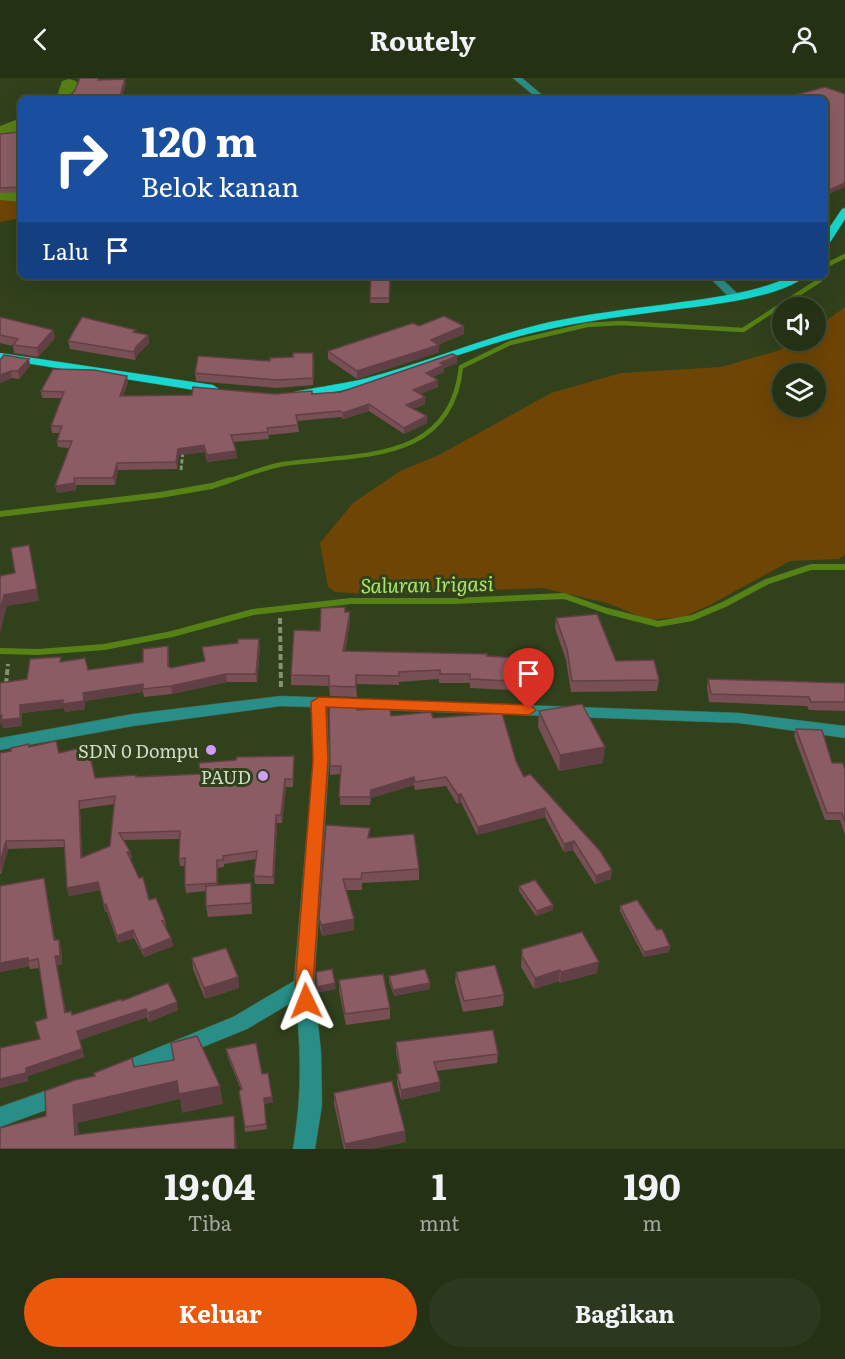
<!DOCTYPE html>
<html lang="id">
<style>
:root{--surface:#243115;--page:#2c391e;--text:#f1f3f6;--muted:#a3a9a0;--line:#414c34;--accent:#ea580c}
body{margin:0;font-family:Literata,serif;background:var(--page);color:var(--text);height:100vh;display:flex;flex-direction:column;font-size:22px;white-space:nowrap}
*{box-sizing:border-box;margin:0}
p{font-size:20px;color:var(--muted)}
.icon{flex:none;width:33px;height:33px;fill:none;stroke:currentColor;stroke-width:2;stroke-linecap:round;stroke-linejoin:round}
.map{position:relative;height:1071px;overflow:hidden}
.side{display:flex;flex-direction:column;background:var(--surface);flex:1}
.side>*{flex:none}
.top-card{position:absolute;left:18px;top:18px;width:810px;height:183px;border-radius:9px;box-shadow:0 6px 24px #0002,0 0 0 2px var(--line);background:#1a4fa0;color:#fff;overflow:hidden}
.tools{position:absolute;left:772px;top:219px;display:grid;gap:12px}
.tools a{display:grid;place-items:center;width:54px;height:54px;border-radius:50%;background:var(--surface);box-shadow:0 6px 24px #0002,0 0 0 2px var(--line);font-size:30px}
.pin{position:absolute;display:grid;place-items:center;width:51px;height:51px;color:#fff;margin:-62px -26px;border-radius:50% 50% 50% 0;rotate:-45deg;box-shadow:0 0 6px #0007}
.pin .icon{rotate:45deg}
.me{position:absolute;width:66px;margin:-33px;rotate:358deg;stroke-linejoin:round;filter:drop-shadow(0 0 4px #0008)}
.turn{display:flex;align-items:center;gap:21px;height:126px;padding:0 24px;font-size:27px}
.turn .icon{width:78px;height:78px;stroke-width:2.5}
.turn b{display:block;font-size:42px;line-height:51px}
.then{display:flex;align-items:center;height:57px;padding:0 24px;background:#0003;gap:12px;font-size:22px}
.eta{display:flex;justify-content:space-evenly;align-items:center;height:102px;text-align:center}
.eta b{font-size:36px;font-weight:700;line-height:42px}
.button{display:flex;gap:12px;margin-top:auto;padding:12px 24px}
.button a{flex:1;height:69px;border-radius:36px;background:var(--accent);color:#fff;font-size:24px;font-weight:700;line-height:69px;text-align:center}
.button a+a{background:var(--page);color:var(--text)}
header{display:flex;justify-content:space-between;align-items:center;height:78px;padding:0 24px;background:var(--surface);font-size:27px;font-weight:700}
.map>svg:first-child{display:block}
.green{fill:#6e4505;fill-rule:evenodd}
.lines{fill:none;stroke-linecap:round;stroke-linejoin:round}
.stream-far1{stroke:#568114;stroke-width:4.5}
.stream{stroke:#568114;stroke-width:6}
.river{fill:#568114;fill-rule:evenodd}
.minor-casing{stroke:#4d5d3b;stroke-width:1}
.major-casing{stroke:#4d5d3b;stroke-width:1}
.path-far1{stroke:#839174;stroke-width:3;stroke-dasharray:4.5 2;stroke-linecap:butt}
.path{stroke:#839174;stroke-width:4;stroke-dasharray:6 3;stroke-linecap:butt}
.minor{fill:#298e88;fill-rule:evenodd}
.major{fill:#16d9d1;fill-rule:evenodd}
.wall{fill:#784f55;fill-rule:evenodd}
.shaded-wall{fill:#614045}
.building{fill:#8b5c63;stroke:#614045;stroke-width:1.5;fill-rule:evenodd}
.route{fill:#ea580c;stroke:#983908;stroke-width:1.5}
.poi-dot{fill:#d39cfc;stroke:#30411c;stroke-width:2}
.labels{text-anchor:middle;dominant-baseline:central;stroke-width:6;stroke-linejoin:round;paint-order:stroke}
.poi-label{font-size:18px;fill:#d2ddc8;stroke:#30411c;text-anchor:end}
.water-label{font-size:20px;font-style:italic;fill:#aae565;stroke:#30411c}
</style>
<header><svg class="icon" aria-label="back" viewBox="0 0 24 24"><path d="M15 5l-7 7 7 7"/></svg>Routely<svg class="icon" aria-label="person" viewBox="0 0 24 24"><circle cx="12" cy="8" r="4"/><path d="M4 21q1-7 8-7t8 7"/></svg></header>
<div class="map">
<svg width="845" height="1071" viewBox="0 0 845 1071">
<rect width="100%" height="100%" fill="#30411c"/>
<!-- green -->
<g class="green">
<polygon points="0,120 21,121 21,140 0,144"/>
<path d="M845,229v248l-6,4 -49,2 -80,44 -27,12 -34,3 -42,-17 -65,-15 -164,7 -43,-3 -7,-5 -8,-44 33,-40 47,-32 39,-16 112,-62 70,-20 100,-6 59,-17 16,-9 20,-1v-12zM783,296h33v32h-33z"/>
</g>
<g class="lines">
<!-- stream-far1 -->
<g class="stream-far1">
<polyline points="825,193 829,186 845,178"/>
<path d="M226,404c19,-7 37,-14 57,-18 74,-11 168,1 178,-97l49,-24 77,-18 34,-2 122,7 77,-50 2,-4"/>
</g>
<!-- stream -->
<g class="stream">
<polyline points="0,436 160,417 212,408 230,402"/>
<polyline points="0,573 38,574 104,569 172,556 253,534 351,523 454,523 564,518 607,533 658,546 692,540 725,526 766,504 811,489 845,489"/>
</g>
<!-- river -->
<g class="river">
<polygon points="69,1 76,3 78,7 76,21 56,21 62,3"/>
<polygon points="21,40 21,53 0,61 0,48"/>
<polygon points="0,108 21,110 21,124 0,122"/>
</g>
<!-- minor casing -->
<g class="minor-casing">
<g id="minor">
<polygon points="513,0 522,0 547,21 538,21"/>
<polygon points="708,198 719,198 739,217 739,221 731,221"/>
<path d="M281,618l458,17 106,13v12l-106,-15 -412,-15 2,53 -15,224 7,67 1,53 -7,44h-22c9,-55 8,-94 3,-149l-49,29 -125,51 -7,3 -7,-3 -4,-6 4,-6 125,-51 61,-36 19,-220 -2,-54 -30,-1 -148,20 -133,24v-12l133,-24z"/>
<polygon points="65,1006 73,1008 76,1015 73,1022 0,1049 0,1029"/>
</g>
</g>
<!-- major casing -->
<g class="major-casing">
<g id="major">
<polygon points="845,130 845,141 829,166 825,167 825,156 842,131"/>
<path d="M792,198h13c-23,22 -103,30 -135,34 -54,7 -109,14 -161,29 -73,21 -139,52 -215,59l-6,-4c4,-3 67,-12 79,-16 62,-16 121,-42 183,-56 39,-8 78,-13 118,-18 41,-6 85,-10 124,-28z"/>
<polygon points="0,275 213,307 219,311 213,315 0,281"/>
</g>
</g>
<!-- path-far1 -->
<polyline class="path-far1" points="181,392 183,372"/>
<!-- path -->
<g class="path">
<polyline points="280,540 281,611"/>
<polyline points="6,606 8,586"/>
</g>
<!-- minor -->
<use href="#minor" class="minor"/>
<!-- major -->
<use href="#major" class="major"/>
</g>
<!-- wall -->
<g class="wall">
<polygon points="21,54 21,114 0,115 0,56"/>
<polygon points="371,198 390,204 389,225 370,225"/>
<polygon points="0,239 53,252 55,260 38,279 14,275 13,268 0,265"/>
<polygon points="419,248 464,248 464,256 439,266 439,274 357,301 328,281 328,273"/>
<polygon points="136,255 148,257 149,265 137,277 135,282 70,271 68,263"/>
<polygon points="457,278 457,285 444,290 444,294 432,299 438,302 438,309 419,316 425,326 413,331 427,345 404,356 369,333 343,341 341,339 297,343 299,354 268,357 269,361 233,364 237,380 207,384 205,374 179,377 177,391 118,392 115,407 76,407 76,412 57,415 70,370 58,369 57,363 60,355 52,355 51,348 62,320 42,320 41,313 128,304 123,318 275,316 312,316 341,314"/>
<polygon points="29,281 30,288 19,301 12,300 0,305 0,282"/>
<polygon points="314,282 313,307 276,310 196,303 195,295 270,283"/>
<polygon points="345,534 350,534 350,543 345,573 487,578 532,581 530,613 470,610 470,605 439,605 439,601 399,604 399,607 356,606 357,619 330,618 329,608 291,607 291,597 320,553"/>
<polygon points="556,540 616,583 659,602 657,613 571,614 566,582 555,550"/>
<polygon points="260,569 257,604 227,604 172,616 144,619 143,614 85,623 85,631 65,634 64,630 22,635 22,648 3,650 2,646 0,646 0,605 27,601 62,584 88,592 143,584 169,576 169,589 171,590 204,583"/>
<polygon points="708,601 845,605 845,633 809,632 807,628 709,624 707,609"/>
<polygon points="357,632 391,638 433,640 516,683 524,699 611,801 595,806 573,772 564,774 545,739 477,757 461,724 457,726 446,708 415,712 414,707 371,720 370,727 340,727 341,696 330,697 330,688"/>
<polygon points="539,633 603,685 559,693 538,649"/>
<polygon points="796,651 832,685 845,692 845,757 840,742 825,742 794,658"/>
<path d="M29,669l30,6 36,25 105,-4 94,-11 -1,24h-7l-4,36h-5l-3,61h-19l-1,-8 2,-17 -32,5v3l-6,1v18l33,-3 1,31 -44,3 -2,-11v-15l-20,2 -1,-8v-19h-5l-1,-7v-20l-55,1 6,11 2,7 -2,1 19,41 16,20 1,7 5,11 2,8 -29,11 -10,-19 -16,5 -11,-31h-2l-5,-22 -31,6 -2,-8 -3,-41 -56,2 -7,25h-1v-121l11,-2zM114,726l-4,42 -28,12 -2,-49z"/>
<polygon points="326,747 370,759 419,791 419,802 362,805 362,812 346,812 354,841 354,852 322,858 320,851 319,840"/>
<polygon points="44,800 55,862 61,870 62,886 57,887 66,935 72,937 122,923 178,932 149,944 147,939 80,962 84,979 28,998 28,1003 0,1010 0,970 40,961 47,940 40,890 30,891 29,888 0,894"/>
<polygon points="519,808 553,827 553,832 536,838 519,813"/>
<polygon points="620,828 657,852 670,868 669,874 644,879 620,833"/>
<polygon points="522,871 597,895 560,905 559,903 534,911 521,889"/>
<polygon points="192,880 238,899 239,910 205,921 193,891"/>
<polygon points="456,894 504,917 503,928 463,934 455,904"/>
<polygon points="389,898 430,905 430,911 394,918 389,904"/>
<polygon points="339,902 390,930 390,941 346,947 339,913"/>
<polygon points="396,964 498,976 497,985 437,993 440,1004 440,1013 401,1022 397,1005 397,996 400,995 396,974"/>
<polygon points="226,971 262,996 273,1024 264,1026 267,1051 245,1054 239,1013 241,1012 227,977"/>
<polygon points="334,1015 406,1064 371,1071 344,1071 334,1026"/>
</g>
<!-- shaded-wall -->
<g class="shaded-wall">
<polygon points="125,1 126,6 121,21 118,21"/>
<polygon points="845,105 845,109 825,118 825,114"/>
<polygon points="464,248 464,256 436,268 439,267 439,274 357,301 357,293"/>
<polygon points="53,252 55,260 38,279 37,270"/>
<polygon points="148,257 149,265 137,277 135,282 134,274 136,269"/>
<polygon points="457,278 457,285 444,290 444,294 426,302 426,295 440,285"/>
<polygon points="29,281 30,288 19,301 18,293"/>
<polygon points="11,293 12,300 0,305 0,297"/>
<polygon points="127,298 128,304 121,324 120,318"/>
<polygon points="438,302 438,309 413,319 413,312"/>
<polygon points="425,319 425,326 406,334 406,327"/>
<polygon points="369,326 369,333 343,341 343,335"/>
<polygon points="427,338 427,345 404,356 404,350"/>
<polygon points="204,367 205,374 179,377 177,391 176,384 178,371"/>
<polygon points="236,373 237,380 207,384 207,377"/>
<polygon points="117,385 118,392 115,407 113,400"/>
<polygon points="75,405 76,412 57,415 55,408"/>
<polygon points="29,467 39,523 7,528 0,556 0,534 4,517"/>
<polygon points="350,534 350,543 344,582 343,573"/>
<polygon points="259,561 260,569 257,604 256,596"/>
<polygon points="226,596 227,604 172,616 171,608"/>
<polygon points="143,606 143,614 85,623 85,631 65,634 64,630 22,635 22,648 3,650 2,646 0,646 0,638 20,627 83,615"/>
<polygon points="605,669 603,685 559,693 560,677"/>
<polygon points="414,699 414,707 371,720 370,727 371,712"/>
<polygon points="285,701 286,709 282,745 281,737"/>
<polygon points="461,716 461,724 457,726 458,717"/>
<polygon points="79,723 80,731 83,788 81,780"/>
<polygon points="545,730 545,739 477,757 478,749"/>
<polygon points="276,737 277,745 274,806 273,799"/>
<polygon points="6,763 8,771 1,796 0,785"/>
<polygon points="574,763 573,772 564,774 564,766"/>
<polygon points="130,773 132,780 128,782 127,774"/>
<polygon points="217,782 218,790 218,812 217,805"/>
<polygon points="612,792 611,801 595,806 596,798"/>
<polygon points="98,804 100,812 69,818 67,810"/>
<polygon points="106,826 107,834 105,834 104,827"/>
<polygon points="553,827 553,832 536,838 537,833"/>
<polygon points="354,841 354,852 322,858 321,847"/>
<polygon points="133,852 134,860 118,865 117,858"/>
<polygon points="171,860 173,868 144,879 142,872"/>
<polygon points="59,862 61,870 62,886 57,887 67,943 55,878"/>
<polygon points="670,868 669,874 644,879 644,874"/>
<polygon points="28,880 29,888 0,894 0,885"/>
<polygon points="599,884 597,895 560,905 561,894"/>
<polygon points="560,892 559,903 534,911 535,900"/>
<polygon points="238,899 239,910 205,921 204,910"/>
<polygon points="335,905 336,911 317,915 317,909"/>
<polygon points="430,905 430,911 394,918 393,912"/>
<polygon points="177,924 178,932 149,944 148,935"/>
<polygon points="146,931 147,939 79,962 77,953"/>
<polygon points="82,971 84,979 28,998 28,1003 0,1010 0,1001 26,990"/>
<polygon points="177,1003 220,1008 223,1026 182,1035 180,1021 78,1045 80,1071 75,1057 73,1027"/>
<polygon points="440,1004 440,1013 401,1022 401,1012"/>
<polygon points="272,1019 273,1024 264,1026 264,1020"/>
<polygon points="234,1038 236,1057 237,1071 235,1071"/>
<polygon points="405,1053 406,1064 371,1071 345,1071 345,1066"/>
</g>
<!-- building -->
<g class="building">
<polygon points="80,0 98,0 98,2 125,1 120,18 118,21 67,21 75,12"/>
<polygon points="825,9 845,16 845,105 825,114 825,21 793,21 788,19"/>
<polygon points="21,54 21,109 0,110 0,56"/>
<polygon points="371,198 387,198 390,204 389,220 370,220"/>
<polygon points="444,238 464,248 431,262 439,267 357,293 328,273 413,245 419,248"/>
<polygon points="0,239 53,252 37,270 13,267 18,261 0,257"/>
<polygon points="82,239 136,252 133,254 148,257 136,269 134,274 68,263"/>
<polygon points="293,275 313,275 313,300 276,302 195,295 198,278 270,283 270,280 293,279"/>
<polygon points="452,276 457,278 440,285 444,287 426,295 438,302 413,312 425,319 406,327 427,338 404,350 369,326 343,335 340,333 296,337 298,347 267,350 268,354 231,357 236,373 207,377 204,367 178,371 176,384 117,385 113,400 74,400 75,405 55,408 72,363 57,363 62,348 51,348 64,314 41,313 53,291 94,292 127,298 120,318 192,317 193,309 275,316 312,313 312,316 341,314"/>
<polygon points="4,277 29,281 18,293 11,293 0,297 0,282"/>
<polygon points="29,467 37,511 4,517 0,534 0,498 15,495 11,470"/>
<polygon points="345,529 345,534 350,534 343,573 487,576 487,578 532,581 531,604 470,601 470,596 440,596 440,592 399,594 399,598 356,597 356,609 329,608 329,598 291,597 294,552 320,553 321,530"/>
<polygon points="597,536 616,583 654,582 659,602 572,603 567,571 556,540"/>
<polygon points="238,561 259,561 256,596 226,596 171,608 143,611 143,606 83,615 84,623 63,626 63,622 20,627 20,640 1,642 2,637 0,638 0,605 27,601 30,581 61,579 60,584 85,580 88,592 143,584 143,571 168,568 168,588 171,590 205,583 202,569 238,565"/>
<polygon points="708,601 845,605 845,624 811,624 809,619 711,616"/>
<polygon points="329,624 357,625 357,632 390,630 391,638 431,634 433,640 502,635 516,683 524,699 530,696 600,773 612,792 596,798 574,763 564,766 545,730 478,749 461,716 458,717 446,699 415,704 414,699 371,712 370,719 339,719 341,688 330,688"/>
<polygon points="582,626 605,669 560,677 539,633"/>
<polygon points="796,651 822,652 832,685 843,685 845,692 845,744 842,735 827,735"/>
<path d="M56,663l3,12 29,-7 7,32 41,-3v2l64,-3 -1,-11 37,-3 1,-3 57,-1 -1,23h-8l-4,36h-5l-3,62 -19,-1 3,-25 -34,5v4h-6v23l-32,2v-27l-6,1 1,-28 -61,2 11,18 -3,1 12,26 4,-1 6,23 7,-2 9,22 -3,1 9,17 -29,12 -9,-20 -16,6 -11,-32 -2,1 -6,-23 -31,6 -3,-48 -58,1 -6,22v-110l11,-2v-3l18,-4v3zM115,718l-5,50 -29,12 -2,-57z"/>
<polygon points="326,747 370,750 368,760 414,756 419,791 362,795 361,801 343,801 354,841 321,847 319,840"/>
<polygon points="44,800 54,862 59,862 60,878 55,878 65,935 71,933 72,937 122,921 122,923 168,905 177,924 148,935 146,931 77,953 82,971 26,990 26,995 0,1001 0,970 40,961 35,944 47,940 38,881 28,883 28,880 0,885 0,808"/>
<polygon points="535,802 553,827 537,833 519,808"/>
<polygon points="251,805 251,825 206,828 206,808"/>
<polygon points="637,822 657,852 662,851 670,868 644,874 620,828"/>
<polygon points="582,854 599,884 561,894 560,892 535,900 522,878 522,871"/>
<polygon points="226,870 238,899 204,910 192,880"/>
<polygon points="495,887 504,917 464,923 456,894"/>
<polygon points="332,891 335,905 317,909 316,894"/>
<polygon points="425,891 430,905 393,912 389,898"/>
<polygon points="383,896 390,930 345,936 339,902"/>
<polygon points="493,952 498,976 434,984 440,1004 401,1012 397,996 401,995 396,964"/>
<polygon points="197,958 220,1008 179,1016 177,1003 73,1027 75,1057 234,1038 235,1071 0,1071 0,1050 46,1038 45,1013 75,1002 95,998 94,995 132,980 134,989 174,982 171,965"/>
<polygon points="256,965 262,996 268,995 272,1019 264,1020 266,1046 245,1049 239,1013 242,1011 226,971"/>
<polygon points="392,1003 405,1053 345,1066 334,1015"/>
</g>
<!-- route -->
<polygon class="route" points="319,619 529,627 536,632 529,637 326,629 328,682 313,907 315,923 312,928 306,930 299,928 295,907 313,682 311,624"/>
<!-- markers -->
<g class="poi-dot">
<circle cx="211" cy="672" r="6"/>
<circle cx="263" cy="698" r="6"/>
</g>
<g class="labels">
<!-- poi labels -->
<g class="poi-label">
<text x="199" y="672">SDN 0 Dompu</text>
<text x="251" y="698">PAUD</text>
</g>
<!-- water labels -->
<g class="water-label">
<text transform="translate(427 505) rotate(-1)">Saluran Irigasi</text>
</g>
</g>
</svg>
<div class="tools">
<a><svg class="icon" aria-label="sound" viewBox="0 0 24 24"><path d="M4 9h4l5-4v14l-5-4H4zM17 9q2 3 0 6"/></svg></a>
<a><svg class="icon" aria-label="layers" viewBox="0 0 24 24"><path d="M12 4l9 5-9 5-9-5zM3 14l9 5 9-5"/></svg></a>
</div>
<div class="pin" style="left:529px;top:632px;background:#d93025"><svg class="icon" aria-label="arrive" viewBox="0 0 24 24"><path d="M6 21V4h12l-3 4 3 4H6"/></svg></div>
<svg class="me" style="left:306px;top:923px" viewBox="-20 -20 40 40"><path d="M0-17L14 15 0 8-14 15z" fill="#ea580c" stroke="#fff" stroke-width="4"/></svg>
<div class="top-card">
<div class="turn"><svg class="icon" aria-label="right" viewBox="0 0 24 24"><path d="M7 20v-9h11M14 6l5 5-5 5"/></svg><div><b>120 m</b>Belok kanan</div></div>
<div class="then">Lalu<svg class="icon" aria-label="arrive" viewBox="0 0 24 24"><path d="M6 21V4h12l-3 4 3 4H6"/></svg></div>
</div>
</div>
<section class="side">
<div class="eta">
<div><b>19:04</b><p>Tiba</p></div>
<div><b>1</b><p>mnt</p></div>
<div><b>190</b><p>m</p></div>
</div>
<div class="button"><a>Keluar</a><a>Bagikan</a></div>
</section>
